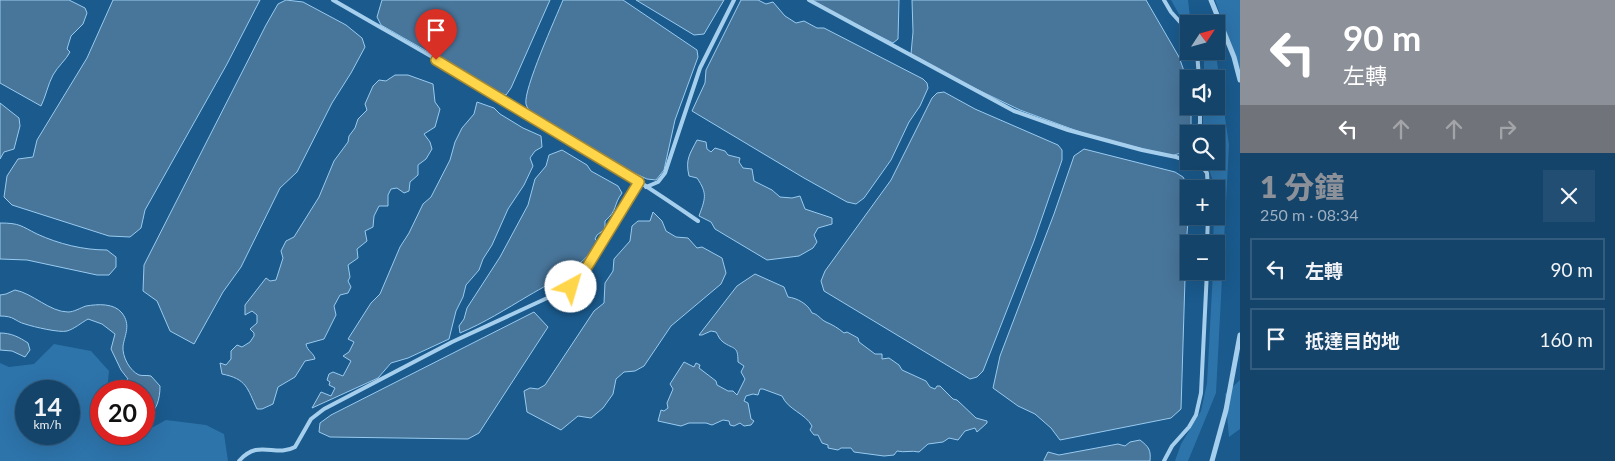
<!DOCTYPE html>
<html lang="zh-TW">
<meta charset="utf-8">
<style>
:root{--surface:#14446a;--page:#214e72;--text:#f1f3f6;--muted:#9db0c1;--line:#335c7e;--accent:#8c9099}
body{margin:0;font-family:Lato,"Noto Sans TC",sans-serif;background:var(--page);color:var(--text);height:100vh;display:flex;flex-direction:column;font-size:19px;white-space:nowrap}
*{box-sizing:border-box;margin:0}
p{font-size:16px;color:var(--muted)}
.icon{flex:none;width:28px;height:28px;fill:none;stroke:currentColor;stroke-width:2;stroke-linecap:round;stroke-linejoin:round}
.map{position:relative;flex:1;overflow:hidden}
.panel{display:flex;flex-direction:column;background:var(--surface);width:375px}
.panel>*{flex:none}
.hud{background:#8c9099;color:#fff;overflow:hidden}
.needle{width:32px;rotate:54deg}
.tools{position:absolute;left:1180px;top:15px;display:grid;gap:10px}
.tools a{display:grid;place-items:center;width:45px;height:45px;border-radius:0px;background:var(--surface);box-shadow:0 5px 20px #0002,0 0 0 1px var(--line);font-size:25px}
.speed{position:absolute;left:15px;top:380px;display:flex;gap:10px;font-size:25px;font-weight:700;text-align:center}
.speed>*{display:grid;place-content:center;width:65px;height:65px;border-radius:50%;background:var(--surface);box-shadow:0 5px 20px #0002,0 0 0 1px var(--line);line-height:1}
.speed small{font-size:12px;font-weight:400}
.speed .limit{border:8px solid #d22;background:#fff;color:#111}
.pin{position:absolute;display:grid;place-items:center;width:42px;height:42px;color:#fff;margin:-51px -21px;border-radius:50% 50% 50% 0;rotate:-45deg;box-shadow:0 0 5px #0007}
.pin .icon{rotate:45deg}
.me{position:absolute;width:55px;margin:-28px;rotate:39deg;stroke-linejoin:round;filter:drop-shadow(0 0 4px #0008)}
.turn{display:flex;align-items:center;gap:18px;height:105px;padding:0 20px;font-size:22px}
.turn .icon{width:65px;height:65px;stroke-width:2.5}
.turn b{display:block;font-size:35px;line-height:42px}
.lanes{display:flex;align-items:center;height:48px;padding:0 20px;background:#0003;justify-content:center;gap:25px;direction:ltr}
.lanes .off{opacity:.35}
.round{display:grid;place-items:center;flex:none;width:52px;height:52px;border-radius:0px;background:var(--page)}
.summary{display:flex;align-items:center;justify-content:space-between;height:85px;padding:0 20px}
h1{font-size:30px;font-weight:800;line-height:38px;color:var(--accent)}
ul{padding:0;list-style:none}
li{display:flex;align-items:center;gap:15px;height:62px;margin:0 10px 8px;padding:0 10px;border:2px solid var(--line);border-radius:0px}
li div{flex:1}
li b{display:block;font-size:19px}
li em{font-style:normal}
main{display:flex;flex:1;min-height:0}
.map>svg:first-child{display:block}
.green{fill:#2d74ab;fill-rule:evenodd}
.water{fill:#48759a;stroke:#99cbf0}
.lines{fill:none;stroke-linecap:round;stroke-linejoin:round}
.lane{stroke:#a6cfee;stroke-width:4}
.street{stroke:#a6cfee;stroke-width:5}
.route-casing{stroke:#a68a30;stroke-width:12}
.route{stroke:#ffd54a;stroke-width:9}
</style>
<main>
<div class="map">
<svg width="1240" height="461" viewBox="0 0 1240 461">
<rect width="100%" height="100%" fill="#1a5a8d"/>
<!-- green -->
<g class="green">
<polygon points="1171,0 1188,0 1190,17 1194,24 1189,24 1189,32"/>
<polygon points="1215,0 1240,0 1240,70"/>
<polygon points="1201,51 1213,51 1216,55 1229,145 1216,393 1188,461 1175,461 1181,444 1201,411 1207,383 1213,271 1216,271 1216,244 1213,244 1214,216 1216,216 1216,189 1214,189 1214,184 1206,161 1216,161 1216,134 1203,134 1203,106 1216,106 1216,79 1204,79 1204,57"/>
<path d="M54,344l37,7 18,20 -2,20h-6v43h43v-2l22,-12 40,5 18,9 4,27h-228v-98l9,4 25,-3zM26,391h43v43h-43z"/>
<polygon points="1240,380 1240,429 1229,437 1225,394"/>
</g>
<!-- water -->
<g class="water">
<path d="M0,0h69l16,8 2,5 -4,11 -12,12 -4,13 3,3c-4,8 -12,14 -17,23 -5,9 -7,21 -12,31l-41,-23z"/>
<polygon points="113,0 260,0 227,64 145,210 141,228 130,237 109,236 12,205 4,197 7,176 18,159 33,157 37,140 87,58"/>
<polygon points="286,0 303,2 346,25 362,38 365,47 351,73 332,103 297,172 280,188 241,267 223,292 194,344 170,331 157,301 143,291 144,265 266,25 278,4"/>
<polygon points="382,0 550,0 511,88 506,95 500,93 381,25 377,17"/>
<path d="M563,0h60l74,50 1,7 -23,63 -11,50 -8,10 -9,-1 -13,-6 -104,-62c-2,-2 -3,-4 -4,-7 -3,-14 30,-87 37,-104z"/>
<polygon points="636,0 724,0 704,34 694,35"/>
<polygon points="741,0 758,0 766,4 773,2 785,16 796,23 804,21 817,28 824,28 923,79 927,83 928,88 920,106 909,122 891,160 864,198 856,204 847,202 804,178 692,111 705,83 706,70"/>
<polygon points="808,0 899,0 898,39 893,43"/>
<polygon points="912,0 1146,0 1179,57 1189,85 1189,106 1191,106 1191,129 1184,152 1171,156 1091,136 1020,110 972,87 911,54 913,32"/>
<path d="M395,75h13l25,9 2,18 5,7 -5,18 -11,7 6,8 2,7 -6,10 -8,6v10l-8,7 -1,9 -5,2 -7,-5 -6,1 -3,6v11h-9l-5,10 -1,11 -8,4 2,10 -10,8 1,9 -10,7 2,12 -2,4 3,6 -3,6 -8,2 -6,11 2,9 -12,24 -18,5c1,7 8,9 9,15l-10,2 -10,16 -17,10 -5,17 -11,5h-5c-10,-21 -10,-30 -35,-35l-2,-11 6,2 5,-6v-8l6,-6 5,2 8,-5 4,-6v-3l-4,-4 7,-6v-8l-5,-4 -7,4v-10l21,-27 4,3 6,-1 7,-22 -2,-7 5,-10 8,-4 25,-40 15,-36 14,-19 1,-6 6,-8 3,-9 9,-9 -2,-6 8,-18 6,-6 7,1z"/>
<polygon points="944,92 975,109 1058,145 1062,150 1062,160 1034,241 983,371 977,377 970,379 824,291 821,281 825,271 891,180 932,98 937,93"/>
<polygon points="477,102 494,108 500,114 523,128 541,136 542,147 535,151 530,158 533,166 524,185 508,209 492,245 483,259 479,270 466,285 463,297 456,311 449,339 408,358 391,363 378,378 312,408 321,392 331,396 335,388 329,385 330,382 327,380 329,374 333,372 343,376 351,361 343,356 349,352 354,342 348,339 371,303 380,294 400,247 409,233 423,204 431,197 450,160 455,142 462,128 474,114"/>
<polygon points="0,103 19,118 20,126 14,149 4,152 0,159"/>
<path d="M697,140l9,2 1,7 4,3 4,-4 10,3 3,4 12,3 -1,4 4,6 9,1 2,12 18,9 8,7 12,1 8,-2 5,13 27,9v6l-14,4 -4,7 3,7 -4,6 -14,8 -32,4 -52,-31 -4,-7 -12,-6c6,-17 9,-22 -2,-38l-8,-2c-4,-17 1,-22 8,-36z"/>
<polygon points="1084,149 1175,172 1183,177 1188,186 1189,209 1186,246 1181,409 1171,418 1060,440 1051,428 1035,414 1018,406 993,388 1000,356 1054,214 1074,156"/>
<path d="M562,150l25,15 4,6 27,15 4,7c-9,12 -4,17 -17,28v8l-8,6 -2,4 4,4c-21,27 -42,36 -71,53 -22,13 -44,27 -68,37l-1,-7 5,-7 3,-11 33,-51 28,-52 7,-26 11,-13 3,-11z"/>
<polygon points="653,212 662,221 666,231 676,237 688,238 697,248 702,247 722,258 726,273 721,284 671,326 644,366 635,371 624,372 616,379 613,394 603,408 591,418 578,416 561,430 527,412 524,391 530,388 538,389 545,385 594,311 604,303 605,283 613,271 614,259 630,241 632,226 638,221 650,221"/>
<path d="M0,223c20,0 21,3 37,11 22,10 46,16 70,16l9,7v10l-7,8h-12l-70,-15 -27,-1z"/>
<path d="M755,274l29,13 4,10c9,1 20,7 24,16 6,1 8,6 14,9 7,3 12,6 18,11l3,-1 11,6 1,4 16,12h7v5l7,-1 10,7 3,5 24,11 4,6 5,2 2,-3h3l13,13 4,1 19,18 11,3v2l-10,9 -2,-4 -10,3 -7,9 -9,-2 -6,4 -15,2 -9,8c-8,-2 -14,1 -22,-1l-3,4 -10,1 -30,-4 -3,-4h-10l-3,2 -10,-2v-3l-6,-2 -4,-8h-4l-4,-5 2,-4c-7,-13 -24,-16 -30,-30l-19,-7h-3l-2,6 -5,-1 -7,2 -2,5 4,2 3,16 3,2 -3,4 -7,1 -4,-3 -6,3 -4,-1 -1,-4 -6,-1 -11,5 -6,-2h-17l-8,3 -23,-5 3,-11 3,1 4,-3 -1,-5 6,-14 -3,-5 14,-22 10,5 2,-4 4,2 -1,3 17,13 1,4 11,6h5l4,4 8,-16 -4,-7 3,-6 -6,-4c0,-17 -4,-12 -15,-20 -4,-3 -5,-7 -7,-10l-5,-1 -9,4h-3l38,-49z"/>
<path d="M15,290c17,3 35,22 53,22 6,0 12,-4 18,-6 12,-2 28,-3 36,7 9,12 3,21 1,33 -1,11 7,25 16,29 4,1 8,0 12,1l9,10c0,13 -3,26 -16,33v-28h-28l2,-4 10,-8 -7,-9 -10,-21 4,-15 -13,-10 -14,-5c-7,4 -14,10 -21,12 -7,2 -33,-4 -42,-7 -11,-3 -10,-8 -25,-8v-21l6,-1z"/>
<polygon points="534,312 548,327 479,433 468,439 330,437 319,432 320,423 331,415"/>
<path d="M0,333c11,0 19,4 28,10l2,7 -5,7 -13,-6 -12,-1z"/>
<path d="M1140,440c9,7 11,10 10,21h-106v-1l4,-8 11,3 59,-11 7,2 5,-4z"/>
</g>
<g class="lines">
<!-- lane -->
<g class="lane">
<path d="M333,0c123,71 248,140 365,221"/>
<polyline points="809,0 1014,111 1068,130 1142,150 1176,157 1201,165 1207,173 1208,189"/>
<polyline points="1164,0 1171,12 1189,32"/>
<polyline points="1197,51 1199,79"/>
<polyline points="1197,134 1200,123 1200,106"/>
<polyline points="646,187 658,182 665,173 700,68 734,0"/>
<polyline points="1207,244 1208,216"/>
<path d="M239,461c20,-23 36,-3 56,-14l16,-28 13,-10 128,-67 119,-55 8,-7 60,-98"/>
<polyline points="1164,461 1172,446 1189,427 1196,415 1201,393 1207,271"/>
</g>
<!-- street -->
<g class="street">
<polyline points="1211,0 1234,57 1240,80"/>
<polyline points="1212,461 1226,410 1240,335"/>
</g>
</g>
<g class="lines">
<!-- route casing -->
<g class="route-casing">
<polyline id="route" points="436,60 639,182 579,280 571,287"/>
</g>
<!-- route -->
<use href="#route" class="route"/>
</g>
</svg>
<div class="tools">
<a><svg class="needle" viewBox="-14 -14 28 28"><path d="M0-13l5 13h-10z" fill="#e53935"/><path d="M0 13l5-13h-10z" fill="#9db0c1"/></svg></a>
<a><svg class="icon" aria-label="sound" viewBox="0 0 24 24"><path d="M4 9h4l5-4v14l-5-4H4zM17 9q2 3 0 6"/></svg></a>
<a><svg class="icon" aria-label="search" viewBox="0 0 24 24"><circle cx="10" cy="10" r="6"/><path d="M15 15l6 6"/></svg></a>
<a>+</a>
<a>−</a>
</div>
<div class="speed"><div>14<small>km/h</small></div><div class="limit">20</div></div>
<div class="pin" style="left:436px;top:60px;background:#d93025"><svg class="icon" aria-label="arrive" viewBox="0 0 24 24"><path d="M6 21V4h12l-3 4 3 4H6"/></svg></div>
<svg class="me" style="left:571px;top:287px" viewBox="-20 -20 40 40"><circle r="19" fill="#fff"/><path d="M0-13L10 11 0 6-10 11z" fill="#ffd54a"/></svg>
</div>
<section class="panel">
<div class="hud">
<div class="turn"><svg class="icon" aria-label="left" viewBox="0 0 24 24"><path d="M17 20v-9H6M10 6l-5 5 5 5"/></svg><div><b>90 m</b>左轉</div></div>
<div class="lanes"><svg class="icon" aria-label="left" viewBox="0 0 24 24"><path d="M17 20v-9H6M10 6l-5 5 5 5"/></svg><svg class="icon off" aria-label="ahead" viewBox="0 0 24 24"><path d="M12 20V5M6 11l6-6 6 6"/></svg><svg class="icon off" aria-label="ahead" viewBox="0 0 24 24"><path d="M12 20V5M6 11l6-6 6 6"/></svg><svg class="icon off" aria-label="right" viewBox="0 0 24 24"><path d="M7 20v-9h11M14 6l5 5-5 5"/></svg></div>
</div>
<div class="summary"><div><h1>1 分鐘</h1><p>250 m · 08:34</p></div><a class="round"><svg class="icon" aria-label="close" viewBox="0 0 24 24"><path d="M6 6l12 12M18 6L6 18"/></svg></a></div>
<ul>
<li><svg class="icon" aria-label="left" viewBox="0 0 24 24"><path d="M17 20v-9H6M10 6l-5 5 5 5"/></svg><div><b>左轉</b></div><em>90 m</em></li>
<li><svg class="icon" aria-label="arrive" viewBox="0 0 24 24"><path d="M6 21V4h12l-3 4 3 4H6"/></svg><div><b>抵達目的地</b></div><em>160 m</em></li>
</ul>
</section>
</main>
